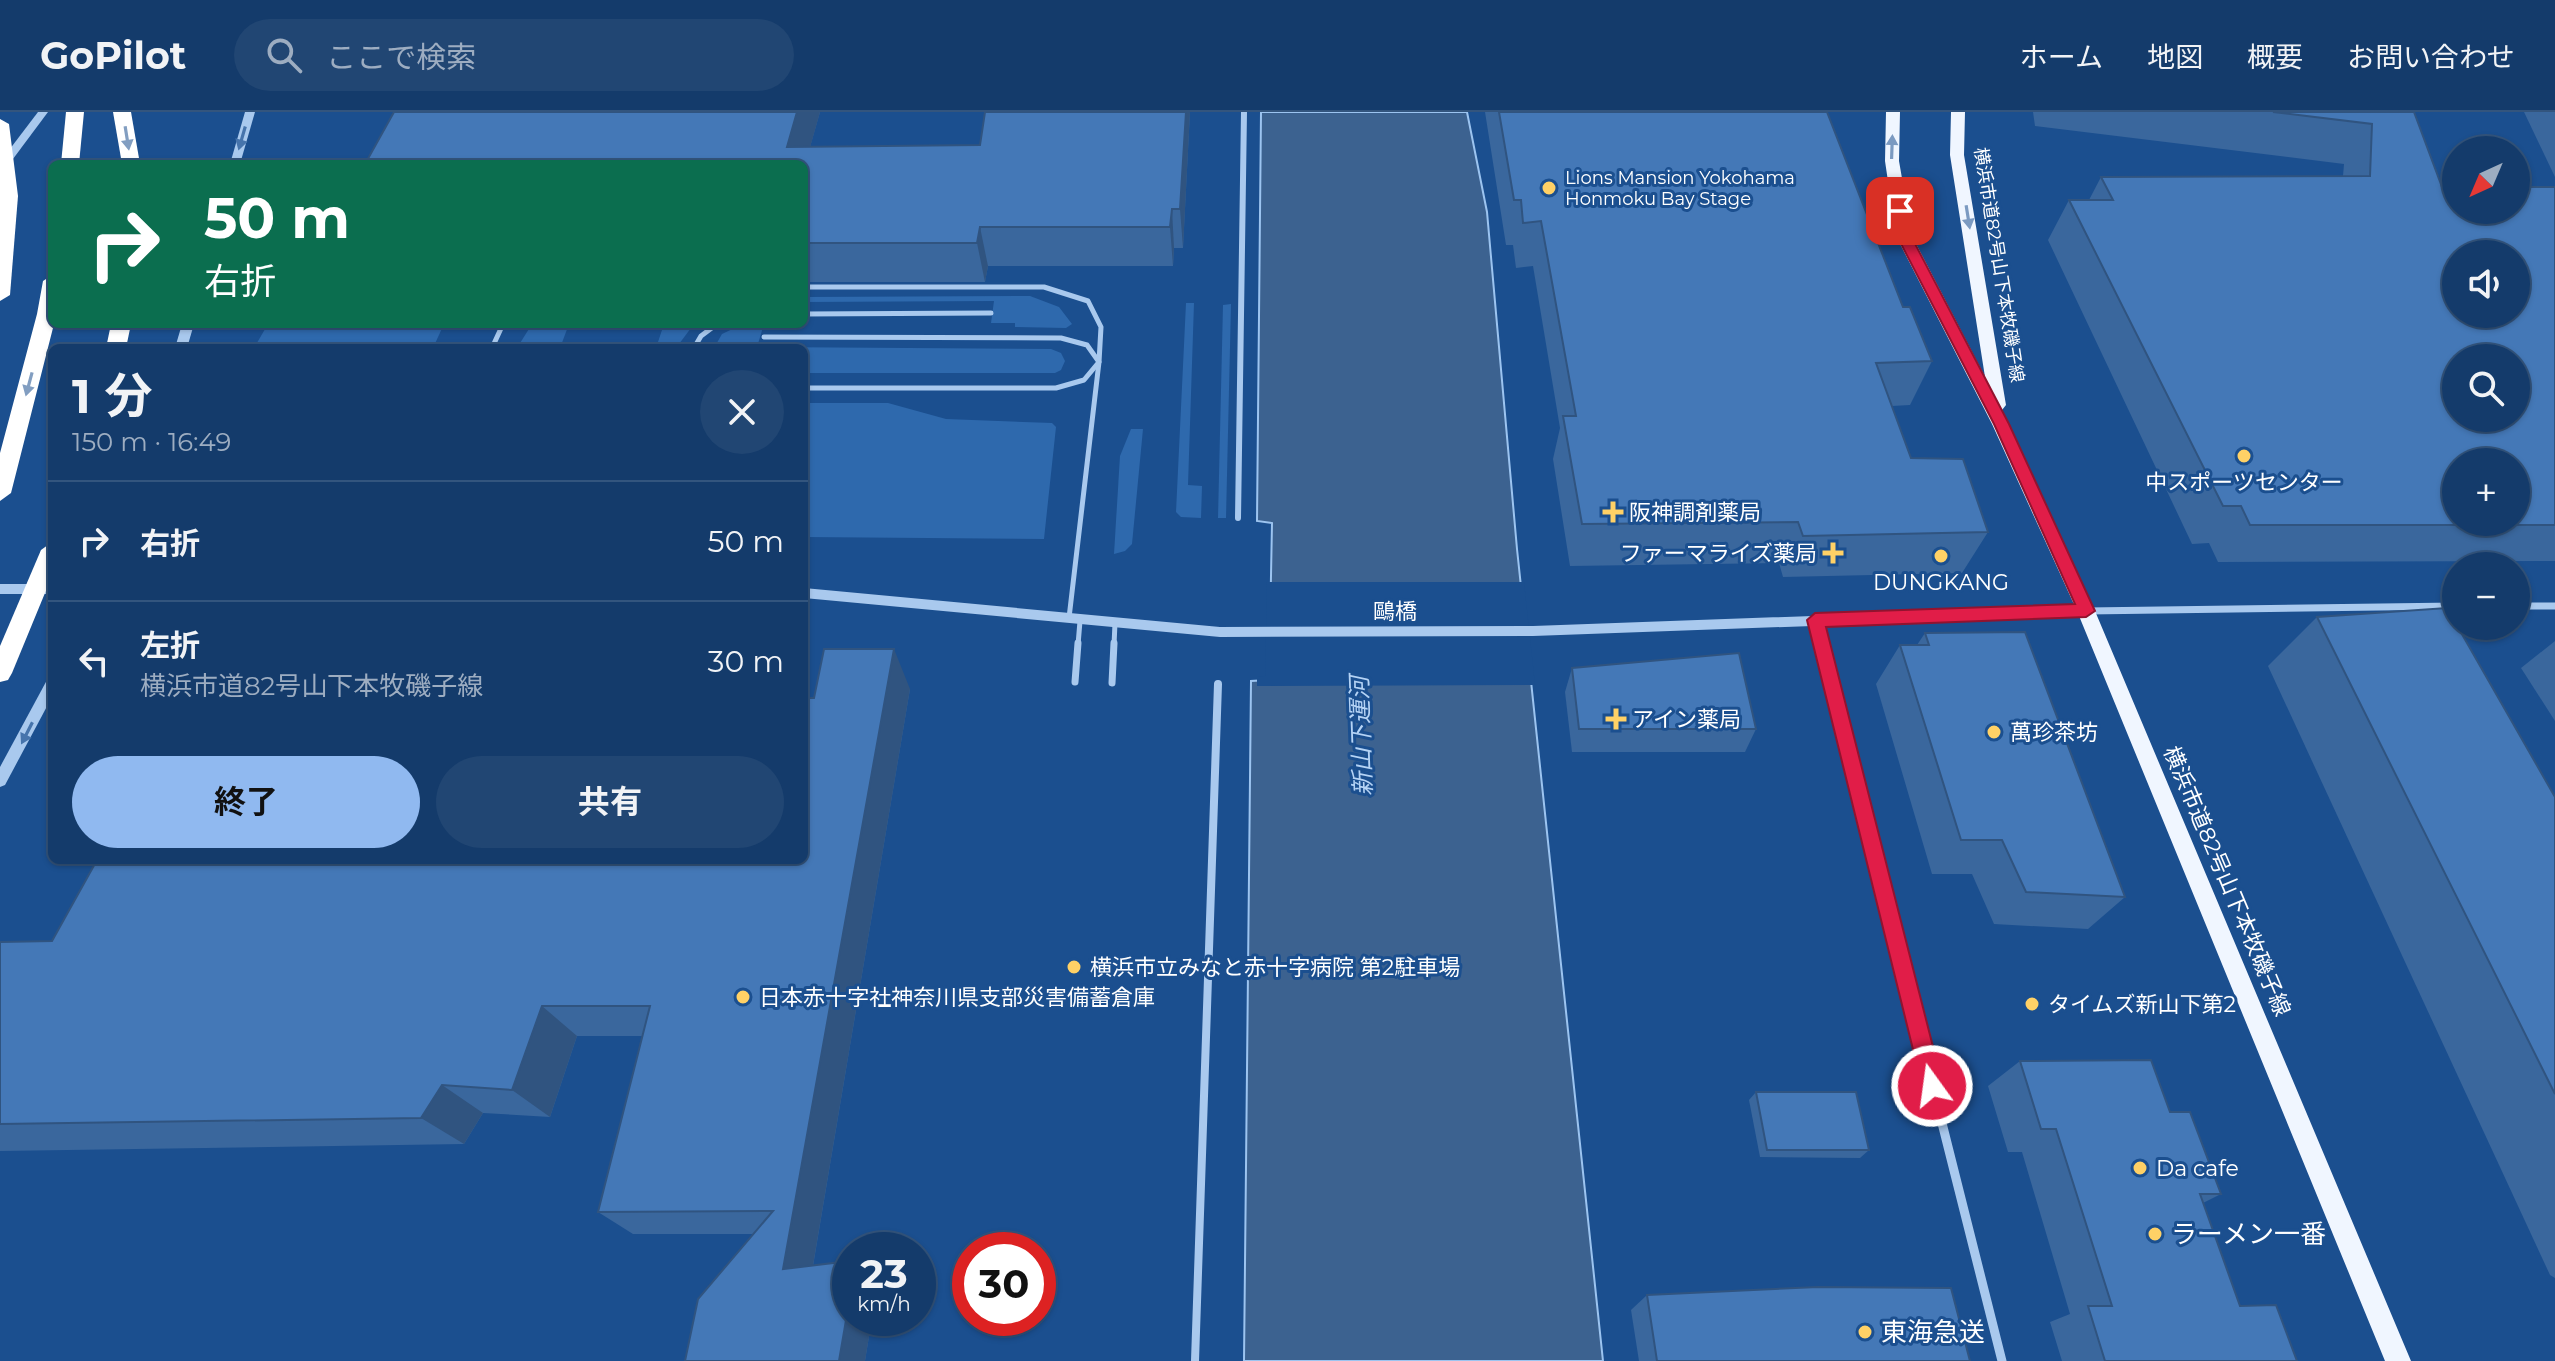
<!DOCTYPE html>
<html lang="ja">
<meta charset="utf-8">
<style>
:root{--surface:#143b6b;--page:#214673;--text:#f1f3f6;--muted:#9dadc1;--line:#33557e;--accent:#90b9f0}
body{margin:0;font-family:Montserrat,"Noto Sans JP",sans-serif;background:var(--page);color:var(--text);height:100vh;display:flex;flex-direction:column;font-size:30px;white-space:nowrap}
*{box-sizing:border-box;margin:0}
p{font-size:26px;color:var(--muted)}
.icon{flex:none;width:44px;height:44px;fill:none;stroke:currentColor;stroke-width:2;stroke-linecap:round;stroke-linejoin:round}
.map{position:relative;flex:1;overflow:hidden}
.side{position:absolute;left:48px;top:232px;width:760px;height:520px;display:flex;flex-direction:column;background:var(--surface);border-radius:12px;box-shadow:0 2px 6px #0004,0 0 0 2px var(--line)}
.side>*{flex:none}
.banner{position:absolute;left:48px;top:48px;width:760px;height:168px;border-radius:12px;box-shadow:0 2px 6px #0004,0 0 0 2px var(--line);background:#0b6e4f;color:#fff;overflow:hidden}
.needle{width:52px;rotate:224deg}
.controls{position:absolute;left:2442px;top:24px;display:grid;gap:16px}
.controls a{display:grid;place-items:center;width:88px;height:88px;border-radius:50%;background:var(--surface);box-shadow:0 2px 6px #0004,0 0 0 2px var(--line);font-size:40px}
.speed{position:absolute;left:832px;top:1120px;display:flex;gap:16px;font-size:40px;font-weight:700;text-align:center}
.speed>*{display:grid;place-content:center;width:104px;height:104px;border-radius:50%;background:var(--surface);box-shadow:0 2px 6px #0004,0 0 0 2px var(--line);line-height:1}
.speed small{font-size:20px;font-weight:400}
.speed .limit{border:12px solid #d22;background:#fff;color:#111}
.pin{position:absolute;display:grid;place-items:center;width:68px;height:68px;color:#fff;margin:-34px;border-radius:16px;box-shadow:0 4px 12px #0006}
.me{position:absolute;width:88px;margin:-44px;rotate:346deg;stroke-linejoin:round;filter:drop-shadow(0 0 6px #0008)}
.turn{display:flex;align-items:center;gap:28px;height:168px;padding:0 24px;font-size:36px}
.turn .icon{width:104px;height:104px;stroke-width:2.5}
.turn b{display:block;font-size:56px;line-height:68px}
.round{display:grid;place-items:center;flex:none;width:84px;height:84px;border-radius:42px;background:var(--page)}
.summary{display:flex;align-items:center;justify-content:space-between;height:136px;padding:0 24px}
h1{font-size:48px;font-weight:700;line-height:60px}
.cta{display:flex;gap:16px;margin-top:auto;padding:16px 24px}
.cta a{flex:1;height:92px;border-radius:48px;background:var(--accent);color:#111;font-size:32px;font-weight:700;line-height:92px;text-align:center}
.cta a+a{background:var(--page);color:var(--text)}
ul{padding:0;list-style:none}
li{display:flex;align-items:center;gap:24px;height:120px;padding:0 24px;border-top:2px solid var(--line)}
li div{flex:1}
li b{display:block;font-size:30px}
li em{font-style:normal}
header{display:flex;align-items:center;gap:48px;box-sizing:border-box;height:112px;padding:0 40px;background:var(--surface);border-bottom:2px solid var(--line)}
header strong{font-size:38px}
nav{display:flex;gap:44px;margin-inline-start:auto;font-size:28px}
.search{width:560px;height:72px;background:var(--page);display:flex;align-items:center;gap:20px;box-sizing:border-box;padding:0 28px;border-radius:44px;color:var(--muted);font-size:30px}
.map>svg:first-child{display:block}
.green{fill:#2e69ad}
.water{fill:#3c6290;stroke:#9cc4f0;stroke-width:2}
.pier{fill:#1b4f8f}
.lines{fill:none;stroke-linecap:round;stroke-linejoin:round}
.service-far1{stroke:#a9c9ee;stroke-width:5}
.service{stroke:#a9c9ee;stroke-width:7}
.pedestrian-far1{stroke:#a9c9ee;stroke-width:6}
.pedestrian{stroke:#a9c9ee;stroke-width:8}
.minor-far1{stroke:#a9c9ee;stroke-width:7}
.minor{stroke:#a9c9ee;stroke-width:9}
.tertiary{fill:#a9c9ee;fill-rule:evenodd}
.primary{fill:#f0f6ff;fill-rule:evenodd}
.motorway{fill:#fff;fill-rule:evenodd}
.wall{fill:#3a679d}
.shaded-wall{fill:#305480}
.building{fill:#4478b7;stroke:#305480;stroke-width:2;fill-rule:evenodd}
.oneway{fill:#829ec1}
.oneway2{fill:#4674ac}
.oneway3{fill:#7b9ac1}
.route{fill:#e11d48;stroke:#92132f;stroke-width:2}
.poi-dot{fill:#ffd166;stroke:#1b4f8f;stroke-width:3}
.labels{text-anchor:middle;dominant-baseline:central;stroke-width:6;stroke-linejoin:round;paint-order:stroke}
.far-poi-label{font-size:18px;fill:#fff;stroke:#1b4f8f;text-anchor:start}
.far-street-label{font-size:18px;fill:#fff;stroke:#1b4f8f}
.poi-label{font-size:22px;fill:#fff;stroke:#1b4f8f;text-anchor:start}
.street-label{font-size:22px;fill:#fff;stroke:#1b4f8f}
.water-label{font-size:24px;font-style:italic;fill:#b5d3f5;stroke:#1b4f8f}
.near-poi-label{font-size:26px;fill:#fff;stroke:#1b4f8f;text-anchor:start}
</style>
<header>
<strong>GoPilot</strong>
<div class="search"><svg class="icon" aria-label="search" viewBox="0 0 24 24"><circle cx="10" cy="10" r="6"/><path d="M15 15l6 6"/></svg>ここで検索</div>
<nav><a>ホーム</a><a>地図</a><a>概要</a><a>お問い合わせ</a></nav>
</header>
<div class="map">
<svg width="2555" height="1249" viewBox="0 0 2555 1249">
<rect width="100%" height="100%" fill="#1b4f8f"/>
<!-- green -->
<g class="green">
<polygon points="1030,184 1059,195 1072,212 1066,216 1015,215 1015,211 991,211 994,189 804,190 804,185"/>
<polygon points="1186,191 1194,191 1188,373 1202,374 1201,406 1181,405 1176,400"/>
<polygon points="1231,192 1226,406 1218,406 1223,193"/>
<polygon points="268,212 444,212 433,236 254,236"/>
<polygon points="532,212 569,212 560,236 517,236"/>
<polygon points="664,212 694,212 676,236 656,236"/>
<polygon points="743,212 764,212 757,235 1051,237 1061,241 1065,249 1061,258 1055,261 804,261 804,236 714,236 722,222"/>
<polygon points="804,291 888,291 946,307 1052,311 1056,315 1044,427 804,425"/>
<polygon points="1131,317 1143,317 1132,432 1125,439 1114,442 1120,344"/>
</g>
<!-- water -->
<polygon class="water" points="1261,0 1467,0 1487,100 1517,437 1603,1249 1244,1249 1251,569 1269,568 1272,411 1257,409"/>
<!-- pier -->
<polygon class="pier" points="1267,470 1524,470 1535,573 1257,574 1257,565 1265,564"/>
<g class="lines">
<!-- service-far1 -->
<g class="service-far1">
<polyline points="804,175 1044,175 1088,189 1101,215 1099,250 1069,506"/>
<polyline points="804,202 991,201"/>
<polyline points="764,225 1061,226 1087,233 1099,250 1084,268 1056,276 804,276"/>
<polyline points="492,236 503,212"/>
<polyline points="694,236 701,224 717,212"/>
<polyline points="1078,533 1080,509"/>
<polyline points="1114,533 1115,511"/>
</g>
<!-- service -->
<g class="service">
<polyline points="1075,570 1078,531"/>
<polyline points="1112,571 1114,531"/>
</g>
<!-- pedestrian-far1 -->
<polyline class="pedestrian-far1" points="1238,406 1244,0"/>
<!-- pedestrian -->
<polyline class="pedestrian" points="1195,1249 1218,572"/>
<!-- minor-far1 -->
<g class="minor-far1">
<polyline points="2516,494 2555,494"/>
<polyline points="2087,499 2456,494"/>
<polyline points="1815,508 1821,533"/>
</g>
<!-- minor -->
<polyline class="minor" points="1821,531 2002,1249"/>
<!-- tertiary -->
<g class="tertiary">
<polygon points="38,0 48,0 4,59 0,60 0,50"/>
<polygon points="245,0 255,0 240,52 230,52"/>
<polygon points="182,212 194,212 187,236 175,236"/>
<rect x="0" y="472" width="52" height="10"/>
<polygon points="804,476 1220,515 1533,514 2086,494 2093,499 2086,504 1533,524 1220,525 804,486"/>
<polygon points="52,566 52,585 5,673 0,675 0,655 47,568"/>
</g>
<!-- primary -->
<polygon class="primary" points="1886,0 1900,0 1899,49 1912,124 1985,265 1950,43 1951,0 1965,0 1964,43 2006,293 2002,298 2095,499 2411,1249 2385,1249 2077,499 1992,312 1896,124 1885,49"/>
<!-- motorway -->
<g class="motorway">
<polygon points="66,0 84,0 79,52 61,52"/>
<polygon points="113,0 131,0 140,52 122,52"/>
<polygon points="0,7 9,12 18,84 10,183 0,189"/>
<polygon points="52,163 54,212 11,381 0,389 0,341 37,202 43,169"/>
<polygon points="111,212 131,212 126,236 106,236"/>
<polygon points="52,430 52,464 12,561 8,568 0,570 0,534 41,438"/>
</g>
</g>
<!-- wall -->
<g class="wall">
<polygon points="394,0 820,0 810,35 980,33 985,0 1190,0 1183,136 1174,136 1173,154 988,154 985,170 804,170 804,52"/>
<polygon points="1485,0 1827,0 1903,195 1932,249 1910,293 1892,294 1911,346 1988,420 1962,461 1783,465 1779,451 1570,454 1553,347 1560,316 1533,154 1516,156 1513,133 1506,133"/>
<polygon points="2033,0 2414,0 2442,75 2555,75 2555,449 2218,450 2209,431 2192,432 2048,128 2069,88 2089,88 2101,65 2343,64 2344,52 2035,14"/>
<polygon points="2524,0 2555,0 2555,65"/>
<polygon points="2317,505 2555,685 2555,1166 2550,1163 2268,554"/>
<polygon points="1925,521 2125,785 2088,817 1994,812 1972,762 1932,762 1876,572 1900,533 1917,533"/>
<polygon points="2555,529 2555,609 2521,556"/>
<polygon points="1572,556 1756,617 1745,640 1572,640 1565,580"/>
<polygon points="910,577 813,1154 872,1206 865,1249 685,1249 754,1122 633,1122 598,1100 643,924 577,924 550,1005 483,1001 464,1032 0,1039 0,830 52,829 804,748 814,586"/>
<polygon points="2020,949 2170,1000 2221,1082 2203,1091 2240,1194 2297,1249 2062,1249 2050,1210 2070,1202 2022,1040 2008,1040 1988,974"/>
<polygon points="1756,980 1869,1038 1860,1046 1760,1045 1749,988"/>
<polygon points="1647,1183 1970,1249 1639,1249 1631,1198"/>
</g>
<!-- shaded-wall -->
<g class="shaded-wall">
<polygon points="797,0 820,0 804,57 787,35"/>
<polygon points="1186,0 1190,0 1183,136 1180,97"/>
<polygon points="1172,97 1174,136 1173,154 1170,115"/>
<polygon points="980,115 988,154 985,170 977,131"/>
<polygon points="894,537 910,577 809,1177 783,1157"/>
<polygon points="542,894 577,924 550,1005 512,978"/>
<polygon points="442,973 483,1001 464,1032 421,1006"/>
<polygon points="850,1185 850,1206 872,1206 865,1249 839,1249"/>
</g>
<!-- building -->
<g class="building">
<polygon points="394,0 797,0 787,35 980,33 985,0 1186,0 1180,97 1172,97 1170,115 980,115 977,131 804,131 804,52 365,52"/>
<polygon points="1499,0 1827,0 1903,195 1910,195 1932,249 1876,251 1911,346 1963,347 1988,420 1803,424 1798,410 1582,412 1563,304 1576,304 1541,109 1523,111 1521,88 1514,88"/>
<path d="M2273,0h141l28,75h14v23h60v-23h39v338h-305l-9,-19h-18l-154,-306h44l-12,-23 269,-1 2,-52zM2456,142h60v60h-60zM2456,246h60v60h-60zM2456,350h60v60h-60z"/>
<polygon points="2447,496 2555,685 2555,982 2317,505"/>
<polygon points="2025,520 2125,785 2026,780 2002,728 1961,728 1900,533 1929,533 1925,521"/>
<polygon points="824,537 894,537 783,1157 850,1149 850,1185 839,1249 685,1249 698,1187 773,1099 598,1100 650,894 542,894 512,978 442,973 421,1006 0,1012 0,830 52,829 97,748 804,748 804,586 814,586"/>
<polygon points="1739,541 1756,617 1579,617 1572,556"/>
<polygon points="2151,948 2170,1000 2190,1000 2221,1082 2200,1082 2240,1194 2276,1193 2297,1249 2105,1249 2088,1194 2112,1194 2056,1017 2041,1017 2020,949"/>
<polygon points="1756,980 1856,980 1869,1038 1767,1038"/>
<polygon points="1818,1175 1951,1176 1970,1249 1657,1249 1647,1183"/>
</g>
<!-- one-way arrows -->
<defs><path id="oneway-solid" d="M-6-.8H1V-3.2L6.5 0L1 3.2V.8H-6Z" transform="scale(2)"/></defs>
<g class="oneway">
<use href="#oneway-solid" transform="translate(127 26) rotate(81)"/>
<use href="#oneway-solid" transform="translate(29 272) rotate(105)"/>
</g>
<g class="oneway2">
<use href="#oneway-solid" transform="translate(242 26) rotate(106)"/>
<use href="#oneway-solid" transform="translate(27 621) rotate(117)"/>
</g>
<g class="oneway3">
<use href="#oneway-solid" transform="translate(1892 35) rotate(-88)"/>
<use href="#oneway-solid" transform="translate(1968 105) rotate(81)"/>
</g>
<!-- route -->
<polygon class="route" points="1900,94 1907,99 1911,124 2009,312 2095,499 2086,505 1826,515 1943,974 1940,981 1932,984 1925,981 1922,974 1807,508 1815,501 2075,492 1994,312 1897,124 1893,99"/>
<!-- markers -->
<g class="poi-dot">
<circle cx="1549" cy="76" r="8"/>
<circle cx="2244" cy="344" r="8"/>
<path d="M1609 388h8v8h8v8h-8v8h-8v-8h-8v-8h8z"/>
<path d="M1829 429h8v8h8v8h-8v8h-8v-8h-8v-8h8z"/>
<circle cx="1941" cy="444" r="8"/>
<path d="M1612 595h8v8h8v8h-8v8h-8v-8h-8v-8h8z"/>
<circle cx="1994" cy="620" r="8"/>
<circle cx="1074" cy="855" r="8"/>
<circle cx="743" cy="885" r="8"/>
<circle cx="2032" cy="892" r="8"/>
<circle cx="2140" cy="1056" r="8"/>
<circle cx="2155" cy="1122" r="8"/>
<circle cx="1865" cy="1220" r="8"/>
</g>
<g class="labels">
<!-- far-poi labels -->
<g class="far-poi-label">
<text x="1565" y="66">Lions Mansion Yokohama<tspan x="1565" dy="21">Honmoku Bay Stage</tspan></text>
</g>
<!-- far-street labels -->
<g class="far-street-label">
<text transform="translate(1999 153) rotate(81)">横浜市道82号山下本牧磯子線</text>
</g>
<!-- poi labels -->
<g class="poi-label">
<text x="2244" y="370" text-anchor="middle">中スポーツセンター</text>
<text x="1629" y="400">阪神調剤薬局</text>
<text x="1817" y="441" text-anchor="end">ファーマライズ薬局</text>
<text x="1941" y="470" text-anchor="middle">DUNGKANG</text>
<text x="1632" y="607">アイン薬局</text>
<text x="2010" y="620">萬珍茶坊</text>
<text x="1090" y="855">横浜市立みなと赤十字病院 第2駐車場</text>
<text x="759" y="885">日本赤十字社神奈川県支部災害備蓄倉庫</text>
<text x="2048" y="892">タイムズ新山下第2</text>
<text x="2156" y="1056">Da cafe</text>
</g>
<!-- street labels -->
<g class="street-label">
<text x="1395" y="499">鷗橋</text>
<text transform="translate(2227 769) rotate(67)">横浜市道82号山下本牧磯子線</text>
</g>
<!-- water labels -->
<g class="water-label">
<text transform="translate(1361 624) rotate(-92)">新山下運河</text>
</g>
<!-- near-poi labels -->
<g class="near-poi-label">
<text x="2171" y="1122">ラーメン一番</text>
<text x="1881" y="1220">東海急送</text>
</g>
</g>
</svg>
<div class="controls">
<a><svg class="needle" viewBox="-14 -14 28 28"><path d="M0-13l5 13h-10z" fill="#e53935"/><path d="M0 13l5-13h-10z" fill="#9dadc1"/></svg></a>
<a><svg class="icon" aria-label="sound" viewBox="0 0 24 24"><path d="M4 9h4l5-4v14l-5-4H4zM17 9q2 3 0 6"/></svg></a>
<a><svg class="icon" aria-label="search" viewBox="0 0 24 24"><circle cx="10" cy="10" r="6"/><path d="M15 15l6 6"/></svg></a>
<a>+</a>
<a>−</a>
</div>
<div class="speed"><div>23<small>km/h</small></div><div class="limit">30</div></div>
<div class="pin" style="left:1900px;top:99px;background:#d93025"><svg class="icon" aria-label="arrive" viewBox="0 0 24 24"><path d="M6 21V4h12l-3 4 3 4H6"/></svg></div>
<svg class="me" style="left:1932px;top:974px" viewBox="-20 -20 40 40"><circle r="17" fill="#e11d48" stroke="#fff" stroke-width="3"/><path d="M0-11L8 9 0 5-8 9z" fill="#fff"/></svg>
<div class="banner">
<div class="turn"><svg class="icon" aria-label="right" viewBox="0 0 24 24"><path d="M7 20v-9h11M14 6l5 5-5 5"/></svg><div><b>50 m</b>右折</div></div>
</div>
<section class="side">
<div class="summary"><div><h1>1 分</h1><p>150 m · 16:49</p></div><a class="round"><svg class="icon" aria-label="close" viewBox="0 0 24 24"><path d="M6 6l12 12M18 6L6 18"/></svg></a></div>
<ul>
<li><svg class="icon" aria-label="right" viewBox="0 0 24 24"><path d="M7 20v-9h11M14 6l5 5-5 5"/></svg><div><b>右折</b></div><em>50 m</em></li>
<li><svg class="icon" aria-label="left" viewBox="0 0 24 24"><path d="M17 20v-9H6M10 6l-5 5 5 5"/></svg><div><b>左折</b><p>横浜市道82号山下本牧磯子線</p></div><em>30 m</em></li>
</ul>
<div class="cta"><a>終了</a><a>共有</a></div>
</section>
</div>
